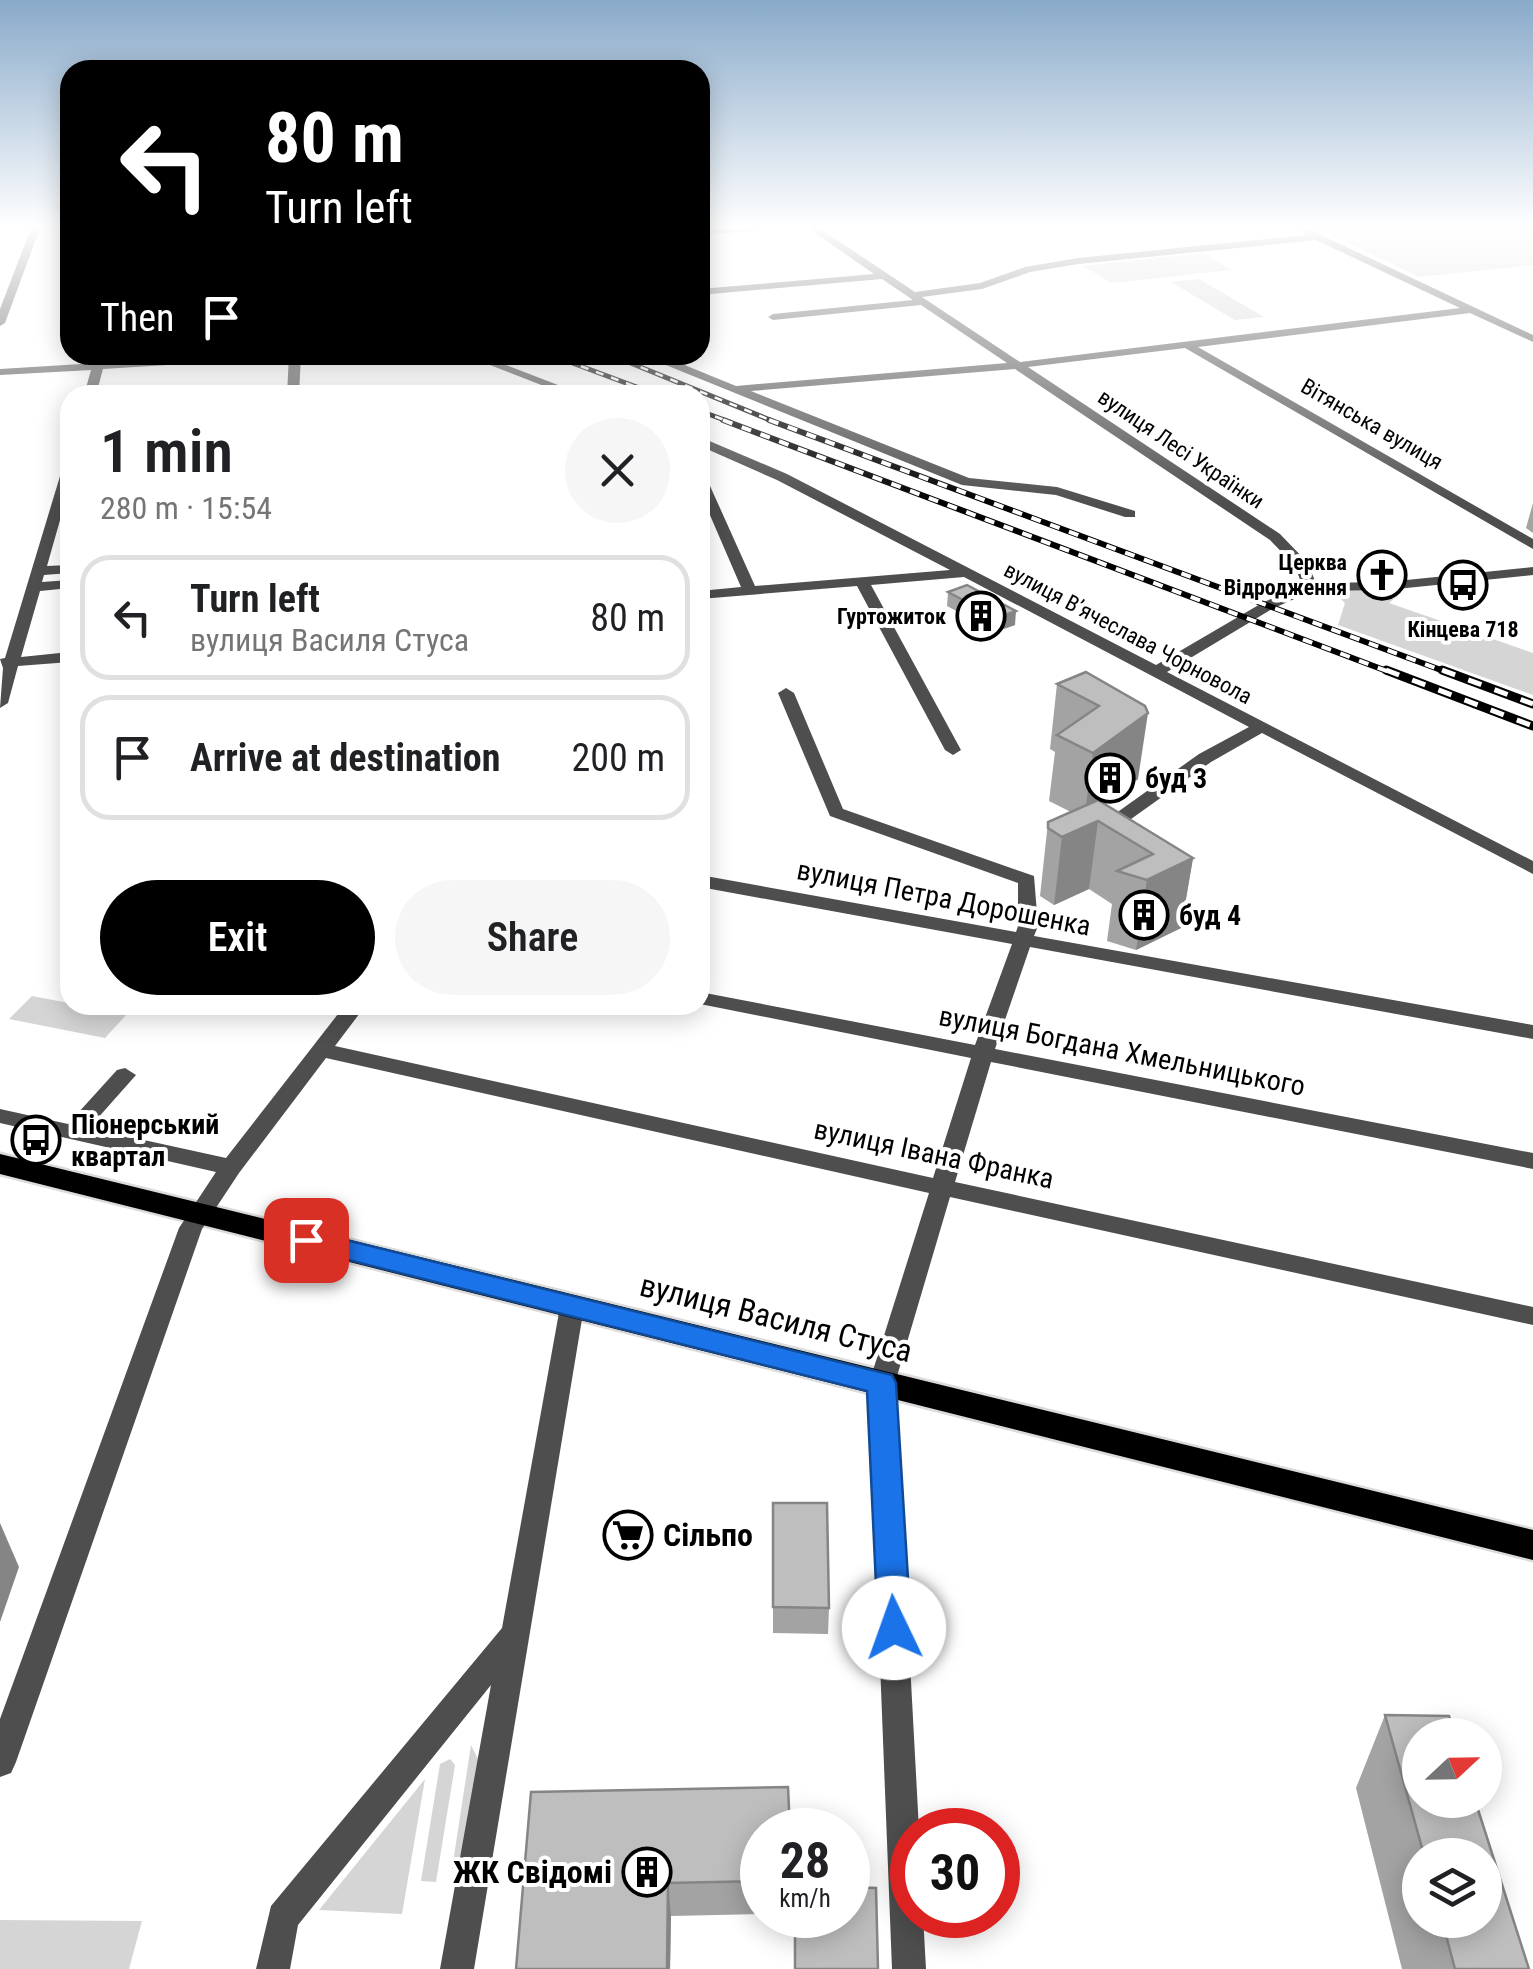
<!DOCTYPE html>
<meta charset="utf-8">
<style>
:root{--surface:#fff;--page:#f6f6f6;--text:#202124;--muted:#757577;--line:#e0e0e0;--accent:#000}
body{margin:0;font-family:"Roboto Condensed",sans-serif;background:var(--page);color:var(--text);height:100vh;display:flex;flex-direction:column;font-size:38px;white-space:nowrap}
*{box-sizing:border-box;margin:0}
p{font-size:32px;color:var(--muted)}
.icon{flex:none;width:55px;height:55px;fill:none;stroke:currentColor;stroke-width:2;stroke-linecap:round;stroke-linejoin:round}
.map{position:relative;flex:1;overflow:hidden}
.side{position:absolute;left:60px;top:385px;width:650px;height:630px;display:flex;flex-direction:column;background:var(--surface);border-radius:30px;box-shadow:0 5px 25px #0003}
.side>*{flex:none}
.top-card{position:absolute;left:60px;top:60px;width:650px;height:305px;border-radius:30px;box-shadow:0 5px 25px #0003;background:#000;color:#fff;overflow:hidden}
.needle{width:65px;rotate:68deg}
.fabs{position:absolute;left:1402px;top:1718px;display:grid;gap:20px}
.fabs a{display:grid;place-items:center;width:100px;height:100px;border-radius:50%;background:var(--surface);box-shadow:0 5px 25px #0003;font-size:50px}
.speed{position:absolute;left:740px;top:1808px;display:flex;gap:20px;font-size:50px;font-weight:700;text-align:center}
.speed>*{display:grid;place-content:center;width:130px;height:130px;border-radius:50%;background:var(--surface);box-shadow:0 5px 25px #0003;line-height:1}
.speed small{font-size:25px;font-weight:400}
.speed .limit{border:15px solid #d22;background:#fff;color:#111}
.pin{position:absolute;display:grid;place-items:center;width:85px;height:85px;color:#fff;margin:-42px;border-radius:20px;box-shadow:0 5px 15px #0006}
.me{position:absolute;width:110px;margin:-55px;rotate:357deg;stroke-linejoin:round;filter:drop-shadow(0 0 8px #0008)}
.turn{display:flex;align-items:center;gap:35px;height:210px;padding:0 40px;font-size:45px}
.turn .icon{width:130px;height:130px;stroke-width:2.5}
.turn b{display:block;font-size:70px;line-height:85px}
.then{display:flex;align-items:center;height:95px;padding:0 40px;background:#0003;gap:20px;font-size:38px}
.round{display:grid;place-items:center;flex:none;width:105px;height:105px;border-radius:52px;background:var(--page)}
.headline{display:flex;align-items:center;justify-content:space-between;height:170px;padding:0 40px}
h1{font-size:60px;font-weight:600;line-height:75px}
.primary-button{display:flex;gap:20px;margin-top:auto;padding:20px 40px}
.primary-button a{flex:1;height:115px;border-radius:60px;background:var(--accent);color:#fff;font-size:40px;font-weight:600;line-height:115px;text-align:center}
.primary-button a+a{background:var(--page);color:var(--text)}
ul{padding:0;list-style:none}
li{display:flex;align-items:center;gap:30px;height:125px;margin:0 20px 15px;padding:0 20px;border:5px solid var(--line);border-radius:30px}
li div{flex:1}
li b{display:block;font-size:38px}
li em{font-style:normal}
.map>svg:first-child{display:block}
.green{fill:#d5d5d5}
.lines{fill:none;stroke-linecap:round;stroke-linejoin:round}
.major-casing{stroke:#dbdbdb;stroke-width:5}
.minor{fill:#4e4e4e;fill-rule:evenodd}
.major{fill:#000;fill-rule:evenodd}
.rail-far2-casing{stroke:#000;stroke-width:5}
.rail-far1-casing{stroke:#000;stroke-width:6}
.rail-casing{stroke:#000;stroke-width:9}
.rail-far2{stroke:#fff;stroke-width:2.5;stroke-dasharray:8;stroke-linecap:butt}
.rail-far1{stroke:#fff;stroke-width:4;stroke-dasharray:10;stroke-linecap:butt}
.rail{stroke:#fff;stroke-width:5;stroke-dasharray:14;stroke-linecap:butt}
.wall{fill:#a3a3a3;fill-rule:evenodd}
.shaded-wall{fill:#858585}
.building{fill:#bebebe;stroke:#858585;stroke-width:2.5}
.route{fill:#1a73e8;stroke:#114b97;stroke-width:2.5}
.labels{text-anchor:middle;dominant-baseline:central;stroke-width:8;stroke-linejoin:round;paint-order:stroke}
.far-street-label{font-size:22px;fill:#000;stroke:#fff}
.far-poi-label{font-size:22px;font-weight:bold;fill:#000;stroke:#fff;text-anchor:end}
.poi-label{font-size:28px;font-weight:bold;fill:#000;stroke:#fff;text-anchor:start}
.street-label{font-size:28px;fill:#000;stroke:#fff}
.near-street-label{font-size:32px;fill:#000;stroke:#fff}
.near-poi-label{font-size:32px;font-weight:bold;fill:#000;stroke:#fff;text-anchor:start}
</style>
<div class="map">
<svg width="1533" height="1969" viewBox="0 0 1533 1969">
<rect width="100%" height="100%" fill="#fff"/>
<!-- green -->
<g class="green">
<polygon points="1318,228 1533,228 1533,265 1419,277"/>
<polygon points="1203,253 1232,270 1111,283 1083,266"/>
<polygon points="1199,279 1264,317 1235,320 1171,282"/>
<polygon points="1387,587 1401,593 1389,603 1533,653 1533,695 1338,625 1345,603 1339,597 1348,590"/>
<polygon points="32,996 127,1014 105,1038 9,1019"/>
<polygon points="471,1745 479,1761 462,1869 452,1869"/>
<polygon points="450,1759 455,1765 436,1882 421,1881 440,1764"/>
<polygon points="425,1779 402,1914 319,1910"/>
<polygon points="0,1920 142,1921 129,1969 0,1969"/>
</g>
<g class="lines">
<!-- major casing -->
<g class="major-casing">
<polygon id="major" points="0,1154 1533,1530 1533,1560 0,1174"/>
</g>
<!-- minor -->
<g class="minor">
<polygon points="31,228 40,228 5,323 0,326 0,309"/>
<polygon points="759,228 755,231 700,235 700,229"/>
<path d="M808,228h11l96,64 65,-9 45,-16 53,-9 229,-23 -7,-4 6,-3 227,107v7l-63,-29 -272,34 335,192v10l-348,-201 -157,19 252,167 27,28 9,21 71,-1 146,-15v8l-146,15 -75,1 -40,18 -105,63 366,189v13l-271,-141 -51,29 -101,72h-12l-3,-4 3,-4 101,-72 50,-27 -285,-150 -93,8 90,165 -8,5 -8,-5 -88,-164 -157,13v-8l41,-4 -41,-95v-19l6,4 49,109 195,-16 -173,-90 -77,-34v-9l87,37 369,191 106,-62 40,-18 -7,-19 -25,-26 -255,-171 -264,22 218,87 88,9 78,24v6h-10l-69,-22 -94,-10 -316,-128 -2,-2h16l76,31 271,-23 -86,-58 -148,15 -5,-3 5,-3 140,-14 -31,-21 -182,16v-6l174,-15zM1316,240l144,68 -440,54 -98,-65 60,-8 48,-17 48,-8z"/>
<polygon points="227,355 288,355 282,358 103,369 96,395 84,395 91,370 0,375 0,369"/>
<polygon points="289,355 301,355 299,395 287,395"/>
<polygon points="464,355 480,355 584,395 567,395"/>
<polygon points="70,459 70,485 47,566 70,565 70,573 44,575 42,582 70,580 70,588 40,591 21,657 70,652 70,662 18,666 8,703 0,708 3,668 0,659 5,658 64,463"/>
<polygon points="786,688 794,693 843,809 1034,876 1038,926 1034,936 1533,1025 1533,1039 1030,947 995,1049 1533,1153 1533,1169 991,1062 955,1182 1533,1307 1533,1325 950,1197 895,1383 919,1830 912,1830 912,1915 923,1915 926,1969 892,1969 869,1383 929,1193 326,1058 239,1173 202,1229 16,1762 11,1773 0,1777 0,1719 179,1228 216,1172 0,1123 0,1109 68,1124 117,1070 125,1068 136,1075 89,1128 226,1158 345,1005 366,1005 335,1046 933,1178 971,1058 700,1004 700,992 975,1045 1012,944 700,887 700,875 1016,932 1018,926 1018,883 830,816 778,693"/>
<polygon points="572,1298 581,1300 584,1307 474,1969 440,1969 491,1685 298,1925 290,1969 256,1969 271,1906 502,1628 560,1307 563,1300"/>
</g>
<!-- major -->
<use href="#major" class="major"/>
<!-- rail-far2 casing -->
<g class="rail-far2-casing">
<g id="rail-far2">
<polyline points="551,355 658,395"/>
<polyline points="611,355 775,422"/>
<polyline points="700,411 730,422"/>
</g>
</g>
<!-- rail-far1 casing -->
<g class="rail-far1-casing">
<g id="rail-far1">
<polyline points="723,420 1392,673"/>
<polyline points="769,420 1449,673"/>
</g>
</g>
<!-- rail casing -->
<g class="rail-casing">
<g id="rail">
<polyline points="1386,670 1533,726"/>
<polyline points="1442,670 1533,704"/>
</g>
</g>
<!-- rail-far2 -->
<use href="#rail-far2" class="rail-far2"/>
<!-- rail-far1 -->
<use href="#rail-far1" class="rail-far1"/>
<!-- rail -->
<use href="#rail" class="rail"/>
</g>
<!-- wall -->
<g class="wall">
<polygon points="1533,503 1533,533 1526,528"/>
<polygon points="948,592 1015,625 995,632 947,606"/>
<polygon points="1086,672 1138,779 1105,805 1193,858 1181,928 1136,950 1107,941 1112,904 1089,889 1054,905 1040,896 1048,822 1071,812 1049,801 1055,752 1050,749 1057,684"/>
<polygon points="773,1503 829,1608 828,1634 773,1633"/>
<path d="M1385,1715l64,1 6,19h-35v65h55l54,169h-127l-46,-181zM1420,1855h65v65h-65z"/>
<polygon points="762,1830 762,1914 671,1916 670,1969 516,1969"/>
</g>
<!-- shaded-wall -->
<g class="shaded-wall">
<polygon points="1016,611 1015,625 995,632 997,618"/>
<polygon points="1148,713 1138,779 1084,820 1093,753"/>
<polygon points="1098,821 1089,889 1054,905 1062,837"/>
<polygon points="1193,858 1181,928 1136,950 1147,880"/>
<polygon points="0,1523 19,1567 0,1622"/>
<polygon points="668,1883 671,1916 670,1969 667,1969"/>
</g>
<!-- building -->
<g class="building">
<polygon points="967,585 1016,611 997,618 948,592"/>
<polygon points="1086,672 1145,706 1148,713 1093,753 1057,735 1099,706 1057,684"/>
<polygon points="1098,800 1193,858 1147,880 1117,871 1153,854 1098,821 1062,837 1048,828 1048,822"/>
<polygon points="773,1503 827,1503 829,1608 773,1607"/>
<polygon points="1385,1715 1449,1716 1455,1735 1420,1735 1420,1800 1475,1800 1529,1969 1455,1969 1442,1920 1485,1920 1485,1855 1424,1855"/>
<polygon points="788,1787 790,1830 762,1830 762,1881 668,1883 667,1969 516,1969 531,1792"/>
<polygon points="848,1887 876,1888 878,1969 795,1969 795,1915 848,1915"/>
</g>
<!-- sky -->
<linearGradient id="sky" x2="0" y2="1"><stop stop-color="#89aaca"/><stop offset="0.45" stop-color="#fff"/><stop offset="1" stop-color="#fff" stop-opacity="0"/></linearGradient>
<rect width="1533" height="504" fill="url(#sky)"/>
<!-- route -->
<polygon class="route" points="306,1230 892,1375 896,1383 911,1628 906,1639 894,1643 883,1639 878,1628 867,1391 297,1247 293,1240 297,1233"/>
<!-- icons -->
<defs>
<g id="church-ring" transform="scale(2.5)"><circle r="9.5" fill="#fff" stroke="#000" stroke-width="1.5"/><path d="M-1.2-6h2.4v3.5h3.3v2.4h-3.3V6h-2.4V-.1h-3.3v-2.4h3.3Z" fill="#000"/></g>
<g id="bus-ring" transform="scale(2.5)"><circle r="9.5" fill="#fff" stroke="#000" stroke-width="1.5"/><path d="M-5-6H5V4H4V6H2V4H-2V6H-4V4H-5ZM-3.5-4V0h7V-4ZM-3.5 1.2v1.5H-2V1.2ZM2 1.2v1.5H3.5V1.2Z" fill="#000"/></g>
<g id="building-ring" transform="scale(2.5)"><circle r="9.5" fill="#fff" stroke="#000" stroke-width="1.5"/><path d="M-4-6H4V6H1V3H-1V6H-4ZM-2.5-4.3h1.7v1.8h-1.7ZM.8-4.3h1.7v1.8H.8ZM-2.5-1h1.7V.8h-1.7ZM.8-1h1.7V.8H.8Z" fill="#000"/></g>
<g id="supermarket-ring" transform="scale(2.5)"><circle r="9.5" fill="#fff" stroke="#000" stroke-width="1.5"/><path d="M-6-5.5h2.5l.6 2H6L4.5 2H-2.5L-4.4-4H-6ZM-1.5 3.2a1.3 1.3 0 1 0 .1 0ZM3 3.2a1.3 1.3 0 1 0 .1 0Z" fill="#000"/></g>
</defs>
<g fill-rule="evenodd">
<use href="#church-ring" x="1382" y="575"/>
<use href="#bus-ring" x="1463" y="585"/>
<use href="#building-ring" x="981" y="616"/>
<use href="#building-ring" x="1110" y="778"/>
<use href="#building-ring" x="1144" y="915"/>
<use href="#bus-ring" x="36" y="1140"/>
<use href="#supermarket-ring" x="628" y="1535"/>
<use href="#building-ring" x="647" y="1872"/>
</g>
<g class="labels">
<!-- far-street labels -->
<g class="far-street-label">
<text transform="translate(1372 424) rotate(30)">Вітянська вулиця</text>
<text transform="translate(1181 449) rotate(34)">вулиця Лесі Українки</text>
<text transform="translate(1128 633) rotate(28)">вулиця Вʼячеслава Чорновола</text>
</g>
<!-- far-poi labels -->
<g class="far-poi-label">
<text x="1347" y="562">Церква<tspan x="1347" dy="25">Відродження</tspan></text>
<text x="946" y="616">Гуртожиток</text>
<text x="1463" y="629" text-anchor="middle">Кінцева 718</text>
</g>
<!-- poi labels -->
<g class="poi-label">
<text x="1145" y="778">буд 3</text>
<text x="1179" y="915">буд 4</text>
<text x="71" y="1124">Піонерський<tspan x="71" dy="32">квартал</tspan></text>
</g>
<!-- street labels -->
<g class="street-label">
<text transform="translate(944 898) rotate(11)">вулиця Петра Дорошенка</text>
<text transform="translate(1122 1051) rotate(11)">вулиця Богдана Хмельницького</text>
<text transform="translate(934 1154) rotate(12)">вулиця Івана Франка</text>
</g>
<!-- near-street labels -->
<g class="near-street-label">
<text transform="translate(776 1318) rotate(14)">вулиця Василя Стуса</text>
</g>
<!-- near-poi labels -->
<g class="near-poi-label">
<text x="663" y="1535">Сільпо</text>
<text x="612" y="1872" text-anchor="end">ЖК Свідомі</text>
</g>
</g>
</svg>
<div class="fabs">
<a><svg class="needle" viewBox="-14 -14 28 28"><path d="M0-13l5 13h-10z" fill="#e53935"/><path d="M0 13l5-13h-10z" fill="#757577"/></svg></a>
<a><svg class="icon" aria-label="layers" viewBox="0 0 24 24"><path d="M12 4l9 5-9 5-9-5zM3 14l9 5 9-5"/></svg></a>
</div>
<div class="speed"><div>28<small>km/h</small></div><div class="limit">30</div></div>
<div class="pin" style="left:306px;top:1240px;background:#d93025"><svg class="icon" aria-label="arrive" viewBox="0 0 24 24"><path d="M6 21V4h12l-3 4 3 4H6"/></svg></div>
<svg class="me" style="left:894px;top:1628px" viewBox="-20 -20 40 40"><circle r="19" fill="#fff"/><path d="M0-13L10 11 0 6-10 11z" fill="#1a73e8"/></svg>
<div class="top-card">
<div class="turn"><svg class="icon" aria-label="left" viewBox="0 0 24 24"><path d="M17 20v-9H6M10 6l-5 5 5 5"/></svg><div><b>80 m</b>Turn left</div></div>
<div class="then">Then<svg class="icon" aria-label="arrive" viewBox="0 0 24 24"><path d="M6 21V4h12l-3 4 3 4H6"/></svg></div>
</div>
<section class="side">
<div class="headline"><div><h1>1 min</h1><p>280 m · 15:54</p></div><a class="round"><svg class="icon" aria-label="close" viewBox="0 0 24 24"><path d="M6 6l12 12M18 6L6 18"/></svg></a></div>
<ul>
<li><svg class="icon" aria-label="left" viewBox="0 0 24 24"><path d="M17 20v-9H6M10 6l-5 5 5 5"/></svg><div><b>Turn left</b><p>вулиця Василя Стуса</p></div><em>80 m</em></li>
<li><svg class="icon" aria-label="arrive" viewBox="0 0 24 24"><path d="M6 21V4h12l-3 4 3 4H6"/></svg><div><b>Arrive at destination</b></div><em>200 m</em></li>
</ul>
<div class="primary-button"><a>Exit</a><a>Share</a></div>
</section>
</div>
